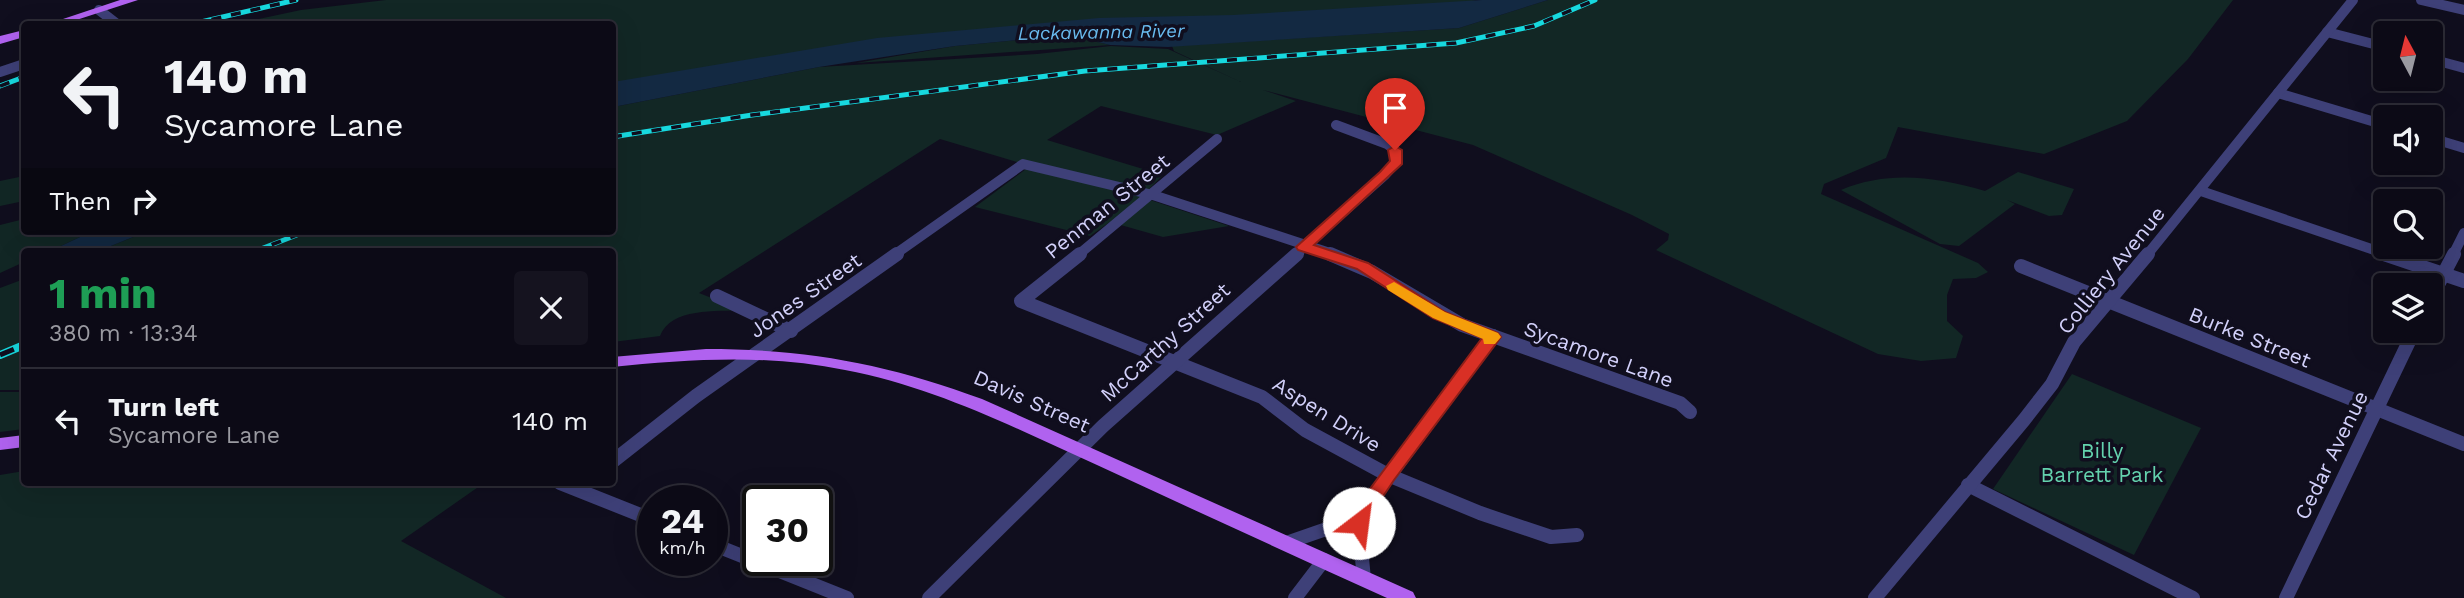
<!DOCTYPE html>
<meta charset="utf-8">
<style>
:root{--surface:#0c0a16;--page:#15131f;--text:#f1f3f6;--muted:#9a9aa1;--line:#2c2b35}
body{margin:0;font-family:"Work Sans",sans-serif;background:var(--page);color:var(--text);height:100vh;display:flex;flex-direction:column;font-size:26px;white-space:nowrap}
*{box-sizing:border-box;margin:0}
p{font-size:23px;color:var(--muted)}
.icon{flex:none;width:38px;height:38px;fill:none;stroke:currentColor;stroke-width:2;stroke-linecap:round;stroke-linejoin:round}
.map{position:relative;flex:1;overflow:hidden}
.side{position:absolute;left:21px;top:248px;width:595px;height:238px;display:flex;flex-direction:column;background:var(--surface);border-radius:7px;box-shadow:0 7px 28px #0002,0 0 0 2px var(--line)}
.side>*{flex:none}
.banner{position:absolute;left:21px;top:21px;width:595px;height:214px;border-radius:7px;box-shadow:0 7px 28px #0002,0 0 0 2px var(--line);background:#0c0a16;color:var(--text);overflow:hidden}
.needle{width:46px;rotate:353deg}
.controls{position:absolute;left:2373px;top:21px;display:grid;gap:14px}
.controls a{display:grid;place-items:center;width:70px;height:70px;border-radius:7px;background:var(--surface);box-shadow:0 7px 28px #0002,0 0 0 2px var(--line);font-size:35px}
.speed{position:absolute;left:637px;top:485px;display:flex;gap:14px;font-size:35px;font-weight:700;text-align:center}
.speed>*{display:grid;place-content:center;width:91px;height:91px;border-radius:50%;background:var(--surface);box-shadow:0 7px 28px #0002,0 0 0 2px var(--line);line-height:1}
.speed small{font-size:18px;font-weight:400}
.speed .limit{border:4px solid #111;border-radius:10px;background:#fff;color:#111}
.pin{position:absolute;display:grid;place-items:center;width:60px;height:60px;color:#fff;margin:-72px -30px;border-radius:50% 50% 50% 0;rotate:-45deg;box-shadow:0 0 7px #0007}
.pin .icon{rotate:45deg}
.me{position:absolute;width:77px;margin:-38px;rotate:30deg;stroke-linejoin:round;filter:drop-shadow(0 0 5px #0008)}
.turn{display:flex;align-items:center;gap:24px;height:147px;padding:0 28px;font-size:32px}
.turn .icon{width:91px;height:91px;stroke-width:2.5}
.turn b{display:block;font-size:49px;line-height:60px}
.then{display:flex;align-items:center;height:66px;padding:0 28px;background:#0003;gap:14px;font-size:26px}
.round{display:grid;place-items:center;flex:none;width:74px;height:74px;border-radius:7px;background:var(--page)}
.headline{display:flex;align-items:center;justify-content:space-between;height:119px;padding:0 28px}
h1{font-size:42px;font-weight:700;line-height:52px;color:#1e9e55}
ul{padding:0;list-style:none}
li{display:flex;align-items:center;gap:21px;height:105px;padding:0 28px;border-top:2px solid var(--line)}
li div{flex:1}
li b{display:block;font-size:26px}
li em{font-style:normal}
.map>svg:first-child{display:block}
.green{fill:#122725}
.water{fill:#132942}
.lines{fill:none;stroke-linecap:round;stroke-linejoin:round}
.minor-far1{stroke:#3e4078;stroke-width:10}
.minor{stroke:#3e4078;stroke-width:14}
.major{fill:#b062ef;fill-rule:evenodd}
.rail-far1-casing{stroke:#17d9df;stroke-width:5}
.rail-casing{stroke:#17d9df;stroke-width:8}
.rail-far1{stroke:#100e1e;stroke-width:3.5;stroke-dasharray:10;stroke-linecap:butt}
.rail{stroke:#100e1e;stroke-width:5;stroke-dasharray:15;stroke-linecap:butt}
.route{fill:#d93025;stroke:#8d1f18;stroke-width:2}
.slow{fill:#f59e0b}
.labels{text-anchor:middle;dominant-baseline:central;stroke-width:7;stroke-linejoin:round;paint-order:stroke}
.far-water-label{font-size:19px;font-style:italic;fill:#69bbef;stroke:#100e1e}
.street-label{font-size:21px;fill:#d2d0fa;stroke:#100e1e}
.park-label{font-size:21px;fill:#64d2ae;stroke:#100e1e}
</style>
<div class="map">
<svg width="2464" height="598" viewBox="0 0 2464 598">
<rect width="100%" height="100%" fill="#100e1e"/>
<!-- green -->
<g class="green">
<polygon points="386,0 1476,0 1465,3 998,30 613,84 612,24 235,24 301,10"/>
<path d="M1548,0h685l-45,59 -61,62 -83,33 -146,-27 -12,31 -62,26 -3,10 157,69 10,9 -12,6 -23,1 -6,16v26l16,15 -7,22 -35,3 -43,-7 -222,-104 12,-10 1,-6 -37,-19 -159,-70 -210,-55 33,11 -79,34 -116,-29 -54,34 116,35 -22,22 88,29 -66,11 -53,-15 -20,14 -115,-29 59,-44 -17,-1 -77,-23 -241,154 43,17c-25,2 -71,-3 -82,26l-47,6 -1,-90h-516l52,-21h464l1,-124 206,-40 218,-13 74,-8 57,3 73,33 -67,-31 -2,-5 287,-18z"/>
<polygon points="1069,35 1110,45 856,63 955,46"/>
<path d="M2018,172l56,17 -12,26 -13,1 -42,-16 8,4 -56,42 -19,-2 -99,-54c48,-20 95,-13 144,1z"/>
<polygon points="24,176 24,201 0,206 0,181"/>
<polygon points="24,219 24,231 93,231 48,252 24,252 24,262 0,273 0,225"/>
<polygon points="24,279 24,390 0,390 0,288"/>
<polygon points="2072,374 2201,428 2134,555 1993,489"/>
<polygon points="0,392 24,392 24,429 0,432"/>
<polygon points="24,471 24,483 484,483 401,541 506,598 0,598 0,475"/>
</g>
<!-- water -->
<g class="water">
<polygon points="1482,0 1548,0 1459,28 1168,47 1110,45 1069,35 955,46 819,67 613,107 613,82 877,38 1099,18 1233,15"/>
<polygon points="93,231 148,231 96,252 48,252"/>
</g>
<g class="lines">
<!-- minor-far1 -->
<g class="minor-far1">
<polyline points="2421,0 2464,10"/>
<polyline points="99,10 117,24"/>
<polyline points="2327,32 2385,47"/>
<polyline points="2431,59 2464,68"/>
<polyline points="0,72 24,64"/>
<polyline points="2278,93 2385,125"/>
<polyline points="2431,138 2464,148"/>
<polyline points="2201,191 2389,255"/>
<polyline points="894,255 1023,164 1153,195 1336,255"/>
<polyline points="1078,255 1217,139"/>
<polyline points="1295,255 1385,175 1397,161 1395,150 1387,144 1336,125"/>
<polyline points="2147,255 2353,0"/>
<polyline points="2453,255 2464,233"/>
</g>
<!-- minor -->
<g class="minor">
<polyline points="1080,254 1021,301 1262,397 1305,430 1388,475 1480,513 1551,537 1577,535"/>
<polyline points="1330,254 1372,272 1462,325 1680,403 1690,412"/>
<polyline points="2384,254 2464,281"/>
<polyline points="2021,266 2464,444"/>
<polyline points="717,296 791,331"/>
<polyline points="2431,298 2454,254"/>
<polyline points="612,462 696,396 897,254"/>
<polyline points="560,483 653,520"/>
<polyline points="1968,485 2193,598"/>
<polyline points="1358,518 1364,579"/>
<polyline points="1286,543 1358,518 1493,336"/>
<polyline points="712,544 847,598"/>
<polyline points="929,598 1103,426 1297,254"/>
<polyline points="1295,598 1324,560"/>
<polyline points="1875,598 2024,420 2052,384 2074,342 2148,254"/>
<polyline points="2286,598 2414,331"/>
</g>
<!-- major -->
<g class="major">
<polygon points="120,0 138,0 64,24 48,24"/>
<polygon points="24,30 24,37 0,44 0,36"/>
<path d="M706,349c102,0 181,15 276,50l431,193 3,6h-29c-97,-44 -193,-88 -290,-133 -82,-37 -162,-78 -252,-95 -77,-16 -155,-11 -233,-3v-10z"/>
<polygon points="24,435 24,447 0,450 0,438"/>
</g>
<!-- rail-far1 casing -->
<g class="rail-far1-casing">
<g id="rail-far1">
<polyline points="192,24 296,0"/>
<polyline points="0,86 24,77"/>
<polyline points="612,137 752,115 1085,71 1456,43 1534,26 1595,0"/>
<polyline points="253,252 307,231"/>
</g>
</g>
<!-- rail casing -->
<g class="rail-casing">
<polyline id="rail" points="0,355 24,345"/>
</g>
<!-- rail-far1 -->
<use href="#rail-far1" class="rail-far1"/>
<!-- rail -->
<use href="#rail" class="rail"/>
</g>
<!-- route -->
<polygon class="route" points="1395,146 1402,150 1402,164 1314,245 1368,263 1445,312 1498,333 1501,337 1394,480 1368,519 1365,528 1352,528 1349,523 1352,513 1482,338 1433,318 1357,269 1298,250 1296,247 1380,172 1390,161 1388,150"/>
<!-- slow -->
<polygon class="slow" points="1394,282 1445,312 1498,333 1501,337 1495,344 1484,344 1483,339 1433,318 1388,290 1386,286"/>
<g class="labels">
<!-- far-water labels -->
<g class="far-water-label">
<text transform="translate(1101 32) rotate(-1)">Lackawanna River</text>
</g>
<!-- street labels -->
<g class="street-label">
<text transform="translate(1107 206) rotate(-39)">Penman Street</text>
<text transform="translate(2111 270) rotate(-51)">Colliery Avenue</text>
<text transform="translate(805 295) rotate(-35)">Jones Street</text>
<text transform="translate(2250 337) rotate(22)">Burke Street</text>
<text transform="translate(1165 342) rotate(-42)">McCarthy Street</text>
<text transform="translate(1599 354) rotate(20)">Sycamore Lane</text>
<text transform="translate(1032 401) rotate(24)">Davis Street</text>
<text transform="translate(1327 414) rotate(32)">Aspen Drive</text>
<text transform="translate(2331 455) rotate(-64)">Cedar Avenue</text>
</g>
<!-- park labels -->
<g class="park-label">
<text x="2102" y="450">Billy<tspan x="2102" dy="24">Barrett Park</tspan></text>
</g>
</g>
</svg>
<div class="controls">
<a><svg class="needle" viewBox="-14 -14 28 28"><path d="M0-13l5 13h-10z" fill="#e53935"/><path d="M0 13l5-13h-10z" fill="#9a9aa1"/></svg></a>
<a><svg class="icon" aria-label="sound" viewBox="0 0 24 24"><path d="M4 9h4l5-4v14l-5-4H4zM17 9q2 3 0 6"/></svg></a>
<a><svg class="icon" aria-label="search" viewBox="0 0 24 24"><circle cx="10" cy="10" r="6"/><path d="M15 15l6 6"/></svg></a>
<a><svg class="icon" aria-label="layers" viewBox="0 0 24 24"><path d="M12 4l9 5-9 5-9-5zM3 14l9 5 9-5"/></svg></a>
</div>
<div class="speed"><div>24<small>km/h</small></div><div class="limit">30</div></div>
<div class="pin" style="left:1395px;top:150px;background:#d93025"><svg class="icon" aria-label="arrive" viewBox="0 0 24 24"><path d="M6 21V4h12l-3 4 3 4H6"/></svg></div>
<svg class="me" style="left:1359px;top:523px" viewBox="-20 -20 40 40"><circle r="19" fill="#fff"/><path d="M0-13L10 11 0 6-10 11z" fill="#d93025"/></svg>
<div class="banner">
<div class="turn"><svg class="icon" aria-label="left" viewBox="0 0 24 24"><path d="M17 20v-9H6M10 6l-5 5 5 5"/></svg><div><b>140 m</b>Sycamore Lane</div></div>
<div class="then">Then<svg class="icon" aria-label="right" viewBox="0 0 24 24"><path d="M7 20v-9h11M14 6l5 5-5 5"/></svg></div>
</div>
<section class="side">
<div class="headline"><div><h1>1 min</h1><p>380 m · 13:34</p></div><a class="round"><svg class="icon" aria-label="close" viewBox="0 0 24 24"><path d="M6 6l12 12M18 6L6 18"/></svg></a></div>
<ul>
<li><svg class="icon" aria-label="left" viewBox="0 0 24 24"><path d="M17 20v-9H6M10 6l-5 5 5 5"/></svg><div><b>Turn left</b><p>Sycamore Lane</p></div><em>140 m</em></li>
</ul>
</section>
</div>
